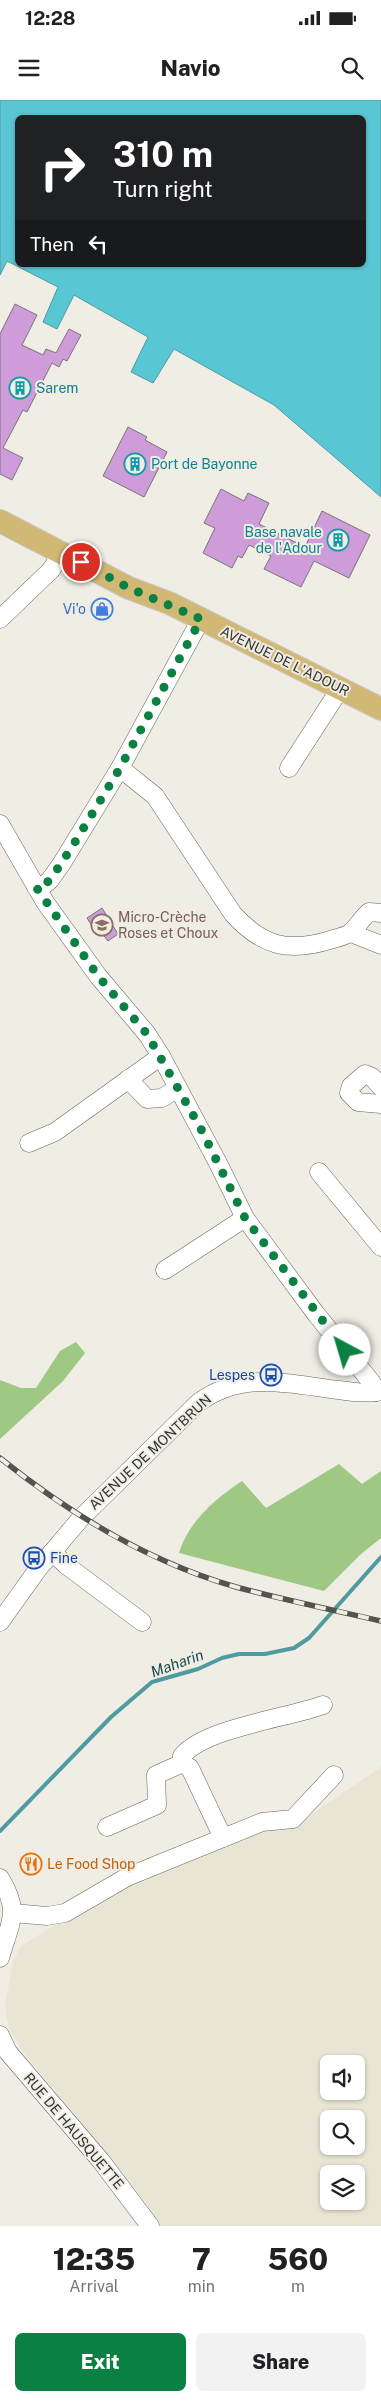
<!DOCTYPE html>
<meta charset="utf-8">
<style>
:root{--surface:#fff;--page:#f2f2f2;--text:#202124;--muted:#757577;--accent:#0b8043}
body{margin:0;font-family:"Public Sans",sans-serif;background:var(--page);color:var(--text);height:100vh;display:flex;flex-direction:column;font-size:19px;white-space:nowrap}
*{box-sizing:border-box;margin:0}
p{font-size:16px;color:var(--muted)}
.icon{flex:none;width:28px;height:28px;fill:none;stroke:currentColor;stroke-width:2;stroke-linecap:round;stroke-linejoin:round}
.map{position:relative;height:2126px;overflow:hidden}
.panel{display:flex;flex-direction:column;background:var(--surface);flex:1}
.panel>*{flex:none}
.top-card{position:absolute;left:15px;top:15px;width:351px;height:152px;border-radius:8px;box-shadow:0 1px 4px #0004;background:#202124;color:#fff;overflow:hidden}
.tools{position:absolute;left:320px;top:1955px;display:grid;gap:10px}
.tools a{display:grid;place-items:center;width:45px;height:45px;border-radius:8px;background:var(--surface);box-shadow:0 1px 4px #0004;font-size:25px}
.pin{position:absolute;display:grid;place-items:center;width:42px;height:42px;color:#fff;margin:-21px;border:2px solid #fff;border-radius:50%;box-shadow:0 1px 5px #0007}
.me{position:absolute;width:55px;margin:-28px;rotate:321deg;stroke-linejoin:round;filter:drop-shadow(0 0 4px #0008)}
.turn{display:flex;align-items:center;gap:18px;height:105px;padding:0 15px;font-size:22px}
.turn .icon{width:65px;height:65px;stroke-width:2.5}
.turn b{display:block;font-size:35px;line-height:42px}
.then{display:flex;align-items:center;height:48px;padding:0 15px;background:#0003;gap:10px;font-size:19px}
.eta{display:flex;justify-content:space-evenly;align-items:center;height:85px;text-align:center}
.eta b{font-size:30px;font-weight:800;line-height:35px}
.button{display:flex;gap:10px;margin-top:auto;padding:10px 15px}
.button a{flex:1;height:58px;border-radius:8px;background:var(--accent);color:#fff;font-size:20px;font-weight:800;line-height:58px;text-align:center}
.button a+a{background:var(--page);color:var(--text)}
.status{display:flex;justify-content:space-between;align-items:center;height:35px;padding:0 25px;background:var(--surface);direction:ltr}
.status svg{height:14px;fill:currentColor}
header{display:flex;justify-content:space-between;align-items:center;height:65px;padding:0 15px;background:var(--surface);font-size:22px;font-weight:800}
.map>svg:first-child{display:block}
.built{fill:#e8e5d4;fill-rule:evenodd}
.forest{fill:#a0c885}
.water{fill:#59c7d3;stroke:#4e9ba2;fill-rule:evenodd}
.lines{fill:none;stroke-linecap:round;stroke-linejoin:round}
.stream{stroke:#4e9ba2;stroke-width:4}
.building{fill:#cd9cd9;stroke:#7a747b}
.minor-casing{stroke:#66645c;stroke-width:19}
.major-casing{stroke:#cacac9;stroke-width:24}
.minor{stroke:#fff;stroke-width:18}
.major{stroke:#d1b875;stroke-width:22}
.rail-casing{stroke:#54534f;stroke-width:5.5}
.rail{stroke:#efede4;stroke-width:4;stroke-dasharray:11;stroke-linecap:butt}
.route{stroke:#0b8043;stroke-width:9;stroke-dasharray:0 16.2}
.labels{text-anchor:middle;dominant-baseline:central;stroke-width:4;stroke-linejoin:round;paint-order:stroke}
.culture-label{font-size:14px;fill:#0d838f;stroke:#efede4;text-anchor:start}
.shop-label{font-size:14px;fill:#366cbe;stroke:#efede4;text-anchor:end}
.street-label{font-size:14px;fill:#353431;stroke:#efede4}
.education-label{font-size:14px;fill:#785e54;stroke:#efede4;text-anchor:start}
.transit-label{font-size:14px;fill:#164399;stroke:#efede4;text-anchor:end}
.food-label{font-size:14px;fill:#c56008;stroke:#efede4;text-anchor:start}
.water-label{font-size:15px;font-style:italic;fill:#1a4b50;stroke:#efede4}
</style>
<div class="status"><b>12:28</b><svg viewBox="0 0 49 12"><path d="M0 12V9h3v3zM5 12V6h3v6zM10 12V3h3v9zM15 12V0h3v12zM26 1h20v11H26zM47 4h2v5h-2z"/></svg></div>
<header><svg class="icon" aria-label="menu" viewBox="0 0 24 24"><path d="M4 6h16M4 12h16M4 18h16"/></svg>Navio<svg class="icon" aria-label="search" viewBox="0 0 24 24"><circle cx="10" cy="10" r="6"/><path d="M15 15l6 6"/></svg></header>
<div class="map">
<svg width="381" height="2126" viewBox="0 0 381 2126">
<rect width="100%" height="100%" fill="#efede4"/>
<!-- built -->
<path class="built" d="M381,1667v459h-220l-16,-25 -121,-148 -15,-24 -4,-22 8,-46 8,-15 109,-67 133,-50h19l23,-10zM329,1964h27v27h-27zM329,2019h27v27h-27zM329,2074h27v27h-27z"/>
<!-- forest -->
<g class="forest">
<polygon points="76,1242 85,1253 63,1281 0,1339 0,1280 21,1288 36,1288 60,1251"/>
<path d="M339,1364l23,20 19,-13v67l-20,16 -37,37 -145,-38c9,-31 37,-55 63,-72l24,27z"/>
</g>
<!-- water -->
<path class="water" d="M0,0h381v397l-107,-92 -100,-56 -21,34 -22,-11 17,-35 -74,-42 -17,34 -14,-7 15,-35 -51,-26 -7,14zM18,18h346v147h-346z"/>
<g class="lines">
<!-- stream -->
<polyline class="stream" points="0,1731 111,1617 152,1582 198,1569 222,1558 239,1554 265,1554 294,1548 309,1538 381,1457"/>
</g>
<!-- building -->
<g class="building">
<polygon points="15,204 37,215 22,245 43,255 46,249 56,253 69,229 81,235 67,261 63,259 59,267 52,263 27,312 23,310 3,348 23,358 12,380 0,374 0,234"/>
<polygon points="128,327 147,337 145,340 167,352 144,397 103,376"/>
<polygon points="221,389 244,401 248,393 269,403 259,424 305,447 322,411 370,435 349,478 314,461 301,487 264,469 271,456 249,445 242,458 238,456 232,468 203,453 215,428 204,423"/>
<polygon points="102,808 118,834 108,841 101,832 97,834 87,818"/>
</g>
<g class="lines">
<!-- minor casing -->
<g class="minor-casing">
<g id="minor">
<polyline points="0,519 51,470 62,453"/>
<path d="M120,668l35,28 78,118c29,32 55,39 97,26 6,-2 17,-4 21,-8 7,-6 11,-14 18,-20l12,1"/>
<polyline points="289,668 340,589"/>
<polyline points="0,724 45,802 98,876 147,934 161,956 219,1065 245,1118 316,1214 372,1283 376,1292"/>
<polyline points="36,787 43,786 50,780 62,763 120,668 201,519"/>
<polyline points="351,833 381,845"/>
<polyline points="128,979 147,999 162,998 178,988"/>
<polyline points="381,987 372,977 365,974 351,986 349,993 358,1002 381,1004"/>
<polyline points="29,1043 55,1032 161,956"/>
<polyline points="319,1072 381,1147"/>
<polyline points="165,1170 245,1118"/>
<polyline points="52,1452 66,1465 142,1522"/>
<path d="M0,1522l38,-53 43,-51 117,-115c44,-33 90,-19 141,-13 14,2 28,4 42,1"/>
<polyline points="107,1727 157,1705 156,1675 183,1663"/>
<path d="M223,1738l-33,-70 -7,-5 -1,-7c23,-28 106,-38 141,-51"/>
<path d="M0,1778c21,33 10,45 0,80"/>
<polyline points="13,1813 47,1816 65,1813 127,1777 262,1722 293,1719 334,1675"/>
<polyline points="0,1935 8,1952 101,2061 150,2126"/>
</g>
</g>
<!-- major casing -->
<g class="major-casing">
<polyline id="major" points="0,421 129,488 169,503 381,609"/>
</g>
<!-- minor -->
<use href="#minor" class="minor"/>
<!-- major -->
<use href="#major" class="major"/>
<!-- rail casing -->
<g class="rail-casing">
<path id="rail" d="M0,1358c71,57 149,104 236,129 48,13 97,23 145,34"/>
</g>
<!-- rail -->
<use href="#rail" class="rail"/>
</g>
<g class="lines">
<!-- route -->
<polyline class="route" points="81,462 129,488 201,519 120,668 72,747 50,780 42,786 36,787 98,876 147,934 201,1029 245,1118 345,1250"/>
</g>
<!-- icons -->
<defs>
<g id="building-ring" transform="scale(1.125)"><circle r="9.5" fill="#efede4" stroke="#0f9aa8" stroke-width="1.5"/><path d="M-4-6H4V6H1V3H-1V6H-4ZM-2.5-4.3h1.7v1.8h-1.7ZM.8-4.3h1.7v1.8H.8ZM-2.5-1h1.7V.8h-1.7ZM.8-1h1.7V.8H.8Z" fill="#0f9aa8"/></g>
<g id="shop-ring" transform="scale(1.125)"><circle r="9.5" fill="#efede4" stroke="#3f7fe0" stroke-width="1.5"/><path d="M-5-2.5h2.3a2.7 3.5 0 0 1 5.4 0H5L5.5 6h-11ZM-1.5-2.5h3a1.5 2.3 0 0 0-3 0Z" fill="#3f7fe0"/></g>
<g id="school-ring" transform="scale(1.125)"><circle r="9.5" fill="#efede4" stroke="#8d6e63" stroke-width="1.5"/><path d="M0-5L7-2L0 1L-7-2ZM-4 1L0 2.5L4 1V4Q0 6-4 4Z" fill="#8d6e63"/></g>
<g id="bus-ring" transform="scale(1.125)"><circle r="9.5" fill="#efede4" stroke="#1a4fb4" stroke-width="1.5"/><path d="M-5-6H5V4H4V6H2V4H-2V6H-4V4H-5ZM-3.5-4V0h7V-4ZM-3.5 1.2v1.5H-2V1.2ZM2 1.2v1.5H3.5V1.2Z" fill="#1a4fb4"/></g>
<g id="restaurant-ring" transform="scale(1.125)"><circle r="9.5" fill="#efede4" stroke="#e8710a" stroke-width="1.5"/><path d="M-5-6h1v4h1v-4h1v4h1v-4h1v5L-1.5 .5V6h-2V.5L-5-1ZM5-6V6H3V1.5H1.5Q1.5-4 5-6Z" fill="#e8710a"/></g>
</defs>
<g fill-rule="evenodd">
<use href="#building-ring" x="20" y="288"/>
<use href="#building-ring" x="135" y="364"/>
<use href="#building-ring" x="338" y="440"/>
<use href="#shop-ring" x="102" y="509"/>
<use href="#school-ring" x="102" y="825"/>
<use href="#bus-ring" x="271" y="1275"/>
<use href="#bus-ring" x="34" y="1458"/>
<use href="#restaurant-ring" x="31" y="1764"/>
</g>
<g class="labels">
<!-- culture labels -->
<g class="culture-label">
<text x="36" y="288">Sarem</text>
<text x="151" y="364">Port de Bayonne</text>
<text x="322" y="432" text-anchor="end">Base navale<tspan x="322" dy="16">de l'Adour</tspan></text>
</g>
<!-- shop labels -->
<g class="shop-label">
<text x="86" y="509">Vi'o</text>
</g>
<!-- street labels -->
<g class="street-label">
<text transform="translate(285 561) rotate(26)">AVENUE DE L'ADOUR</text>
<text transform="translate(150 1352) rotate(-43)">AVENUE DE MONTBRUN</text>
<text transform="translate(74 2031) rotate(50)">RUE DE HAUSQUETTE</text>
</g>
<!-- education labels -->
<g class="education-label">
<text x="118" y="817">Micro-Crèche<tspan x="118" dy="16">Roses et Choux</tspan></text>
</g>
<!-- transit labels -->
<g class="transit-label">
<text x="255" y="1275">Lespes</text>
<text x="50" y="1458" text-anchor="start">Fine</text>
</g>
<!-- food labels -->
<g class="food-label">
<text x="47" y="1764">Le Food Shop</text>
</g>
<!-- water labels -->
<g class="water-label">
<text transform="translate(177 1563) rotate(-20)">Maharin</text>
</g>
</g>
</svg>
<div class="tools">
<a><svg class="icon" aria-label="sound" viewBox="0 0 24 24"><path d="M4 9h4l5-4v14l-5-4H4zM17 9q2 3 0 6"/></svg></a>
<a><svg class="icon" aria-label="search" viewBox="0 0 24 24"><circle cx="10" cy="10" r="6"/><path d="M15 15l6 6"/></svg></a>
<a><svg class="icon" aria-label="layers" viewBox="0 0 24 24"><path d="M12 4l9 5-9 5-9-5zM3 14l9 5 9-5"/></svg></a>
</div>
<div class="pin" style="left:81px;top:462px;background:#d93025"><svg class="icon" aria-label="arrive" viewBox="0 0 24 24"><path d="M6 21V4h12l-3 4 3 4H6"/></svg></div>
<svg class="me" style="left:345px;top:1250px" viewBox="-20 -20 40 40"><circle r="19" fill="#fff"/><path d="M0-13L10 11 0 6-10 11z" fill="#0b8043"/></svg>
<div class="top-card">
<div class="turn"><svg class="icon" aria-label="right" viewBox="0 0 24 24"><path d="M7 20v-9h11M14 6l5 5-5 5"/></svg><div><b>310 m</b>Turn right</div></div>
<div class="then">Then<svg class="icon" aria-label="left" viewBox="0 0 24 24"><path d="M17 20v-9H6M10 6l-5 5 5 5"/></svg></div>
</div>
</div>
<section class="panel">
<div class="eta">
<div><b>12:35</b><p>Arrival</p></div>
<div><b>7</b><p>min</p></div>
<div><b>560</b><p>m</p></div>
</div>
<div class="button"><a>Exit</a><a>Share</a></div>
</section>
